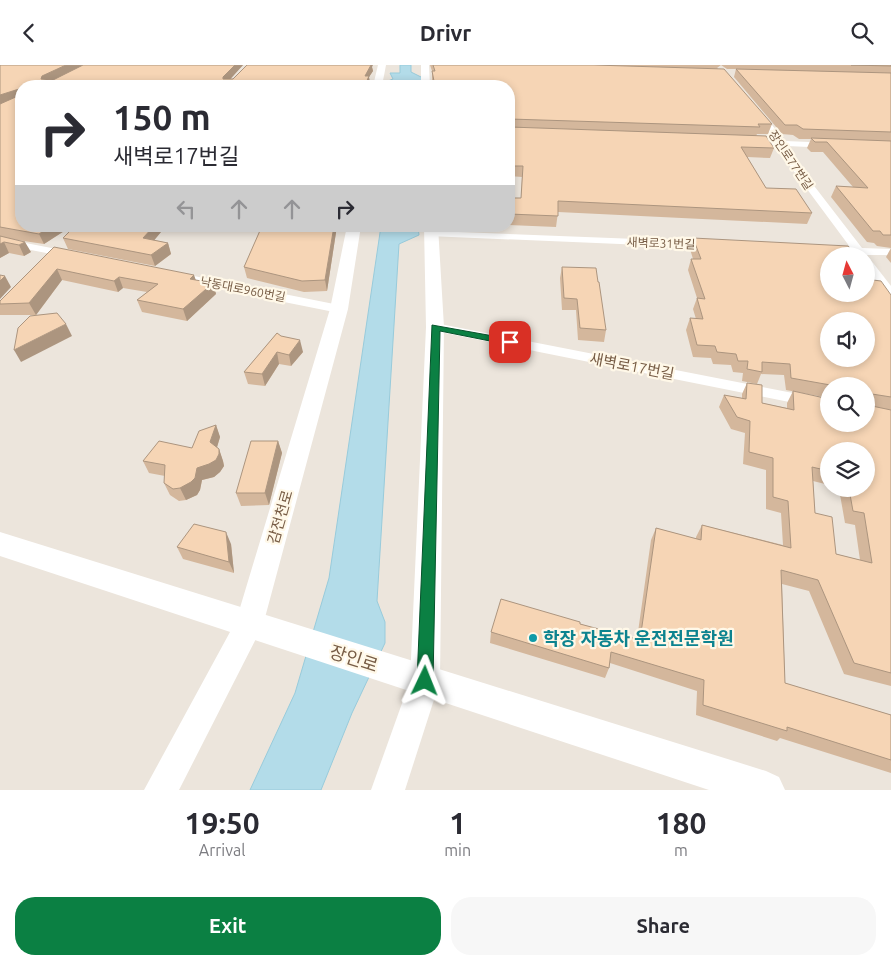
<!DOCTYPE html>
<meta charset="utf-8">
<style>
:root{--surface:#fff;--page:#f7f7f7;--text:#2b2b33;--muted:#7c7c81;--accent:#0b8043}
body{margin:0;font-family:Ubuntu,"Noto Sans KR",sans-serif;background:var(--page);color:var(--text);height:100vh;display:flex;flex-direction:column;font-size:19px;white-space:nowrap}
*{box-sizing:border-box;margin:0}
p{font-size:16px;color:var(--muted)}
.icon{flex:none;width:28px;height:28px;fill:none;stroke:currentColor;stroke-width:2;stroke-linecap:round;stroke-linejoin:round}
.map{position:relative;height:725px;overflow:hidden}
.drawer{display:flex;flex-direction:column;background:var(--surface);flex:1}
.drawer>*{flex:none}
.guide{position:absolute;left:15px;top:15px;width:500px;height:152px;border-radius:20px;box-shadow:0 2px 8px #0003;background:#fff;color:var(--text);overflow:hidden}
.needle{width:32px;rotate:354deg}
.tools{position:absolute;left:820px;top:182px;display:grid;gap:10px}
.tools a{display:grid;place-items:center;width:55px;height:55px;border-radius:50%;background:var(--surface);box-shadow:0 2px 8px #0003;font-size:25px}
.pin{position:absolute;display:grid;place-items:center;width:42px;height:42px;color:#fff;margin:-21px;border-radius:10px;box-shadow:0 2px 8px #0006}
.me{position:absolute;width:55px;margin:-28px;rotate:2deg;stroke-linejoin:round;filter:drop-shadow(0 0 4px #0008)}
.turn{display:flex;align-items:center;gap:18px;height:105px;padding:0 15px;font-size:22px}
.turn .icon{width:65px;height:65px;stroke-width:2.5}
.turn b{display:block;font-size:35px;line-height:42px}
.lanes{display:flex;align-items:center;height:48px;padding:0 15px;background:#0003;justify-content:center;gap:25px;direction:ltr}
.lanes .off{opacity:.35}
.eta{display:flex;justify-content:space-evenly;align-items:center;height:85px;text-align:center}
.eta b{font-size:30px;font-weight:700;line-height:35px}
.cta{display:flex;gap:10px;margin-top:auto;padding:10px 15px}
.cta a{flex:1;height:58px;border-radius:20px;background:var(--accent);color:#fff;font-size:20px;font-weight:700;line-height:58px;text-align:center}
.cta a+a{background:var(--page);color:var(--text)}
header{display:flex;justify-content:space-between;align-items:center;height:65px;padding:0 15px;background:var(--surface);font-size:22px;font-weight:700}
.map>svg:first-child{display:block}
.industrial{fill:#ece5dc;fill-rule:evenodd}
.water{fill:#b3dce9;stroke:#98cbdb}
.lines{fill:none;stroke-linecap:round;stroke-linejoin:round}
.minor{fill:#fff;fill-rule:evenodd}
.tertiary{fill:#fff;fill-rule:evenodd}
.secondary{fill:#fff;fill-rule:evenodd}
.wall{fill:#d4b79c;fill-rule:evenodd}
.shaded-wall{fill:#ac957f}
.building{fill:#f6d5b5;stroke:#ac957f;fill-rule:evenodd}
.route{fill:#0b8043;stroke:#07532c}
.culture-dot{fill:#0f9aa8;stroke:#fff8e8;stroke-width:2}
.labels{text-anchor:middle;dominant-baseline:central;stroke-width:4.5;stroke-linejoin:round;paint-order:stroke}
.far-street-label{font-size:12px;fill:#775c45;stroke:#fff8e8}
.street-label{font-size:15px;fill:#775c45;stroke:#fff8e8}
.near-culture-label{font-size:18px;font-weight:bold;fill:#0d838f;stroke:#fff8e8;text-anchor:start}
.near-street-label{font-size:18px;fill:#775c45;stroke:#fff8e8}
</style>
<header><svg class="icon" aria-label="back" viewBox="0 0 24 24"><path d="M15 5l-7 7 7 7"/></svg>Drivr<svg class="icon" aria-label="search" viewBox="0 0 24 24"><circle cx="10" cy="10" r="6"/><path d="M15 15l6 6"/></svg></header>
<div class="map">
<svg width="891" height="725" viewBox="0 0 891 725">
<rect width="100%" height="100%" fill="#fef5e0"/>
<!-- industrial -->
<path class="industrial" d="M0,0h891v725h-891zM21,21h488v140h-488zM829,191h37v38h-37zM829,256h37v38h-37zM829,321h37v38h-37zM829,386h37v38h-37z"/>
<!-- water -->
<g class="water">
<polygon points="400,0 411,0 411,7 423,13 419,17 411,18 411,21 400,21 400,19 388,16 393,14 390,8 400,8"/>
<polygon points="381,161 416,161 418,162 419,170 399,179 377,536 385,557 385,578 352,648 321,725 250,725 295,628 329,513"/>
</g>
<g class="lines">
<!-- minor -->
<g class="minor">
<polygon points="753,44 759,44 785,76 834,78 835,80 831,83 787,81 788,87 862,183 891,184 891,190 867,190 866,193 866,191 856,191 855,189 827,187 825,185 827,183 850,182 781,89 778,81 748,80 744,77 748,74 775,75 753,48"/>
<polygon points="432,166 714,177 720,180 714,183 428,171 426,169"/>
<polygon points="0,173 72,187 78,190 72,193 0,179"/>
<polygon points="866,194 870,194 891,221 891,233 887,232 866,205"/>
<polygon points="174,207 339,240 346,244 339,248 170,214 168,211"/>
<polygon points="435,258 829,335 829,345 430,265 428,262"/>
</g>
<!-- tertiary -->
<g class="tertiary">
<polygon points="378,0 386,0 382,21 373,21"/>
<polygon points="421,0 429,0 430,21 421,21"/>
<polygon points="347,161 361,161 348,244 263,560 179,725 144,725 236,556 330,244"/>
<polygon points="424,161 438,161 444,262 440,616 405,725 371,725 410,616 426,262"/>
</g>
<!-- secondary -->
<polygon class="secondary" points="0,467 766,706 779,712 785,725 709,725 0,491"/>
</g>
<!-- wall -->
<g class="wall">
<polygon points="0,0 243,0 230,14 372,2 373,6 369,12 370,19 21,21 72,161 44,179 10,174 31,187 24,191 9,188 0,193"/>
<polygon points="430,0 891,0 891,183 877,181 874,178 867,177 831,132 836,121 853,122 823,87 811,87 807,83 811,74 799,74 793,70 782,69 734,12 736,4 727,4 721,0 717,3 772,59 768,69 757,69 756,71 774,83 770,93 747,92 766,123 812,148 807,159 558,147 556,162 509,160 509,133 521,133 522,112 509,111 509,21 431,21 431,16 432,16 432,6"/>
<polygon points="75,161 166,161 154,175 168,178 171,189 155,201 68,184 63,173"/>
<polygon points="262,161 337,161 327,226 304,227 247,213 244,202"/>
<path d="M693,173l180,42 18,15v391l-47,-12 -35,-83 -27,-7 3,99 106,32v58l-111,-35 -3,3 -81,-26 1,-24 -87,-28 -1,5 -4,10 -115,-35 1,-11 89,-8 57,15 14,-99 5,-12 40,11v-2l6,-12 81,20 -2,-32 -15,-4v-39l-23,-6 2,-31 -14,-4 -12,-22 5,-12 18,3v-4l5,-11 15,20 25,5v-5l6,-12 36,33 37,-38h-37v12l-43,-8 -2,-15 -23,-1 -4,10 -15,-3 1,-8 -10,-1 -2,-7 -18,-1 -2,-6 -18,-1 -7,-27 4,-12 6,1 -3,-10 4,-11 -9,-28 3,-11h2l-3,-10zM829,386l37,38h-27l6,34 10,2 5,35 -24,-6 -21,-41 -2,-32 16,4z"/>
<polygon points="54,182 196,215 213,218 216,229 187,256 142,247 137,235 147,227 123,223 118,227 62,215 36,250 0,250 0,236"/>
<polygon points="891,183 891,198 886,192"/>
<polygon points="562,202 606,265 604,277 578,275 576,245 562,245 560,213"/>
<polygon points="277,268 303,287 291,301 279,299 265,321 248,319 244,307"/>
<polygon points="216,360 220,372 217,382 219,384 223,396 224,401 220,407 214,412 202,415 200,425 197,430 186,435 179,436 170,430 164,418 165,411 149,408 143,396 192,383"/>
<polygon points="278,376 282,388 269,440 241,441 236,428"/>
<polygon points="231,479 234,508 183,494 177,482"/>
</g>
<!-- shaded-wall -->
<g class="shaded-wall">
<polygon points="66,0 85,0 45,19 41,14 42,11"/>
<polygon points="235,0 243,0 225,20 223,12"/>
<polygon points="370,0 373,0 372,2 373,6 369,12 370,19 369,21 365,21 365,11"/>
<polygon points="19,24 21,32 0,40 0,30"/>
<polygon points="51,161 72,161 44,179 39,169"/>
<polygon points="154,161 166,161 147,184 143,173"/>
<polygon points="334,161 337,161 327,226 325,215"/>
<polygon points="4,177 9,188 0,193 0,179"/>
<polygon points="25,177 31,187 24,191 19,180"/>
<polygon points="168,178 171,189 155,201 151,190"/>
<polygon points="57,204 62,215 36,250 29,238"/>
<polygon points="194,210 198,221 190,214"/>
<polygon points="5,211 11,222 0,234 0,216"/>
<polygon points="119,212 123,223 118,227 114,216"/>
<polygon points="213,218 216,229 187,256 183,244"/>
<polygon points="66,259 72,271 21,297 14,285"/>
<polygon points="300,275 303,287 291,301 289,290"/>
<polygon points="277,287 279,299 265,321 262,309"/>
<polygon points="216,360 220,372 215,389 210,377"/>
<polygon points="278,376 282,388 269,440 265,428"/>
<polygon points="219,384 223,396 224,401 220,407 214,412 202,415 200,425 197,430 186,435 180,423 197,403"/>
<polygon points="226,467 231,479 234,508 229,497"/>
</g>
<!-- building -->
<g class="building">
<polygon points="0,0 66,0 42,11 41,14 53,15 83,0 235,0 223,12 223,14 233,14 247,0 371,0 365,11 369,11 365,20 367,20 367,21 21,21 21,161 51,161 39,169 0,162 0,39 18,31 19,24 0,30"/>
<polygon points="433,0 594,0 724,4 772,59 758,59 760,62 510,54 509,57 509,21 431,21 431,16 434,16 432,6 435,6"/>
<polygon points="851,0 891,0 891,1"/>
<polygon points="736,4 891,8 891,67 803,64 797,60 785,60"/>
<polygon points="509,61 510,62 766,71 774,83 741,82 766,123 796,124 812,148 558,136 558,151 509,149 509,133 521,133 523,101 509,101"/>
<polygon points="811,73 891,76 891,170 883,170 880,166 873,166 836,121 868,123 827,77 815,77"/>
<polygon points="75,161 154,161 143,173 168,178 151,190 63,173"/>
<polygon points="262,161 334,161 325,215 302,216 244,202"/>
<polygon points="0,171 25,177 19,180 4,177 0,179"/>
<path d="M693,173l155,8 8,10h-27v38h37v-23l7,9 8,1 10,14v102l-19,-3v12l19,4v263l-37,-10 -36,-83 -37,-10 4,113 106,32v45l-104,-33v4l-84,-26 1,-25 -93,-28 -2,16 -118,-36 10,-33 79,23v2l60,16 16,-112 45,12 1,-15 89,23 -3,-47 -15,-4v-39l-24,-6 1,-31 -13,-4 -13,-22 22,4 1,-16 15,2v18l32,7 -1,-19 36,8v25h37v-38h-30l-45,-8 -1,-14 -28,-2v10l-15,-3 1,-8h-10l-2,-7 -19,-2 -2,-6 -18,-1 -7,-27 13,1 -6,-21 8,1 -14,-40h10zM829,256h37v38h-37zM829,386h37v38h-17l4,22 11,2 8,50 -36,-9 -4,-37 -17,-4 -3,-46 17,4z"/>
<polygon points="54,182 194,210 190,214 213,218 183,244 137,235 158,219 119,212 114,216 57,204 29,238 0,239 0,236"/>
<polygon points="562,202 596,203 598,217 599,217 606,265 580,263 577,234 564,233"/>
<polygon points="0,210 5,211 0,216"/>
<polygon points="57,248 66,259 14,285 18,263 30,251"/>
<polygon points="277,268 281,271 300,275 289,290 277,287 262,309 244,307"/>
<polygon points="216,360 210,377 219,384 219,389 216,395 209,399 197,403 195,413 191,417 180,423 173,424 164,418 165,400 143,396 159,376 192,383 199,366"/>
<polygon points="251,376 278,376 265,428 236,428"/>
<polygon points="194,459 226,467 229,497 177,482"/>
</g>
<!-- route -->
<polygon class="route" points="432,260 510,274 515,277 510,280 440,266 433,616 431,621 425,624 419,621 417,616"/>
<!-- markers -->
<circle class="culture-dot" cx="533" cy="573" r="5"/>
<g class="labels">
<!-- far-street labels -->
<g class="far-street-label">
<text transform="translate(791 95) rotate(56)">장인로77번길</text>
<text transform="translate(661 178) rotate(2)">새벽로31번길</text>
<text transform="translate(243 224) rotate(11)">낙동대로960번길</text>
</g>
<!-- street labels -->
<g class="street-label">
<text transform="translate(632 301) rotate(11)">새벽로17번길</text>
<text transform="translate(280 452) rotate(-74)">감전천로</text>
</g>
<!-- near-culture labels -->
<g class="near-culture-label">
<text x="543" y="573">학장 자동차 운전전문학원</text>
</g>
<!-- near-street labels -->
<g class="near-street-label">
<text transform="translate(354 593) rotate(18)">장인로</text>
</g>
</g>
</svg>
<div class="tools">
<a><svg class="needle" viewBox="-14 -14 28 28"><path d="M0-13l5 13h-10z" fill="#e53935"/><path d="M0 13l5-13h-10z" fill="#7c7c81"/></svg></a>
<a><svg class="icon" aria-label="sound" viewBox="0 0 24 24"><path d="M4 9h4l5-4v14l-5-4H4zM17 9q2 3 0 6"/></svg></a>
<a><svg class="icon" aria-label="search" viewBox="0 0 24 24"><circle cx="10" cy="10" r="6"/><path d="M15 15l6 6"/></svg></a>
<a><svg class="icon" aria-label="layers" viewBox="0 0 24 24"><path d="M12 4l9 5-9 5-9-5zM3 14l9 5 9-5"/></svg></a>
</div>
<div class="pin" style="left:510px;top:277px;background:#d93025"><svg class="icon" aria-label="arrive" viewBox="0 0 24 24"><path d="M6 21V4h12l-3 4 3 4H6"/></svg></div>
<svg class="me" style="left:425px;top:616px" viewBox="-20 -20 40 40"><path d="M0-17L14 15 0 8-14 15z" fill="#0b8043" stroke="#fff" stroke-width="4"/></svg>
<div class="guide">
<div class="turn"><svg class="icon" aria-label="right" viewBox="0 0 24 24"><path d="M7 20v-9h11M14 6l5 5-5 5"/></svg><div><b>150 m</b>새벽로17번길</div></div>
<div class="lanes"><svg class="icon off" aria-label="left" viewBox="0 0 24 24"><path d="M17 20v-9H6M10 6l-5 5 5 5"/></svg><svg class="icon off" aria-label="ahead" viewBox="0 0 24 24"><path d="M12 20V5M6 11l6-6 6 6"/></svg><svg class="icon off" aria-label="ahead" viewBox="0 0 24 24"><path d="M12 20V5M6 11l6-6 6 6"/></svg><svg class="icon" aria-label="right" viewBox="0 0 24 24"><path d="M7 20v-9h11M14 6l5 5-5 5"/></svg></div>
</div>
</div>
<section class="drawer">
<div class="eta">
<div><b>19:50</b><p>Arrival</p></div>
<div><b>1</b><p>min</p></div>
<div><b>180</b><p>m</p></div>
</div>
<div class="cta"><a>Exit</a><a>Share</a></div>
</section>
